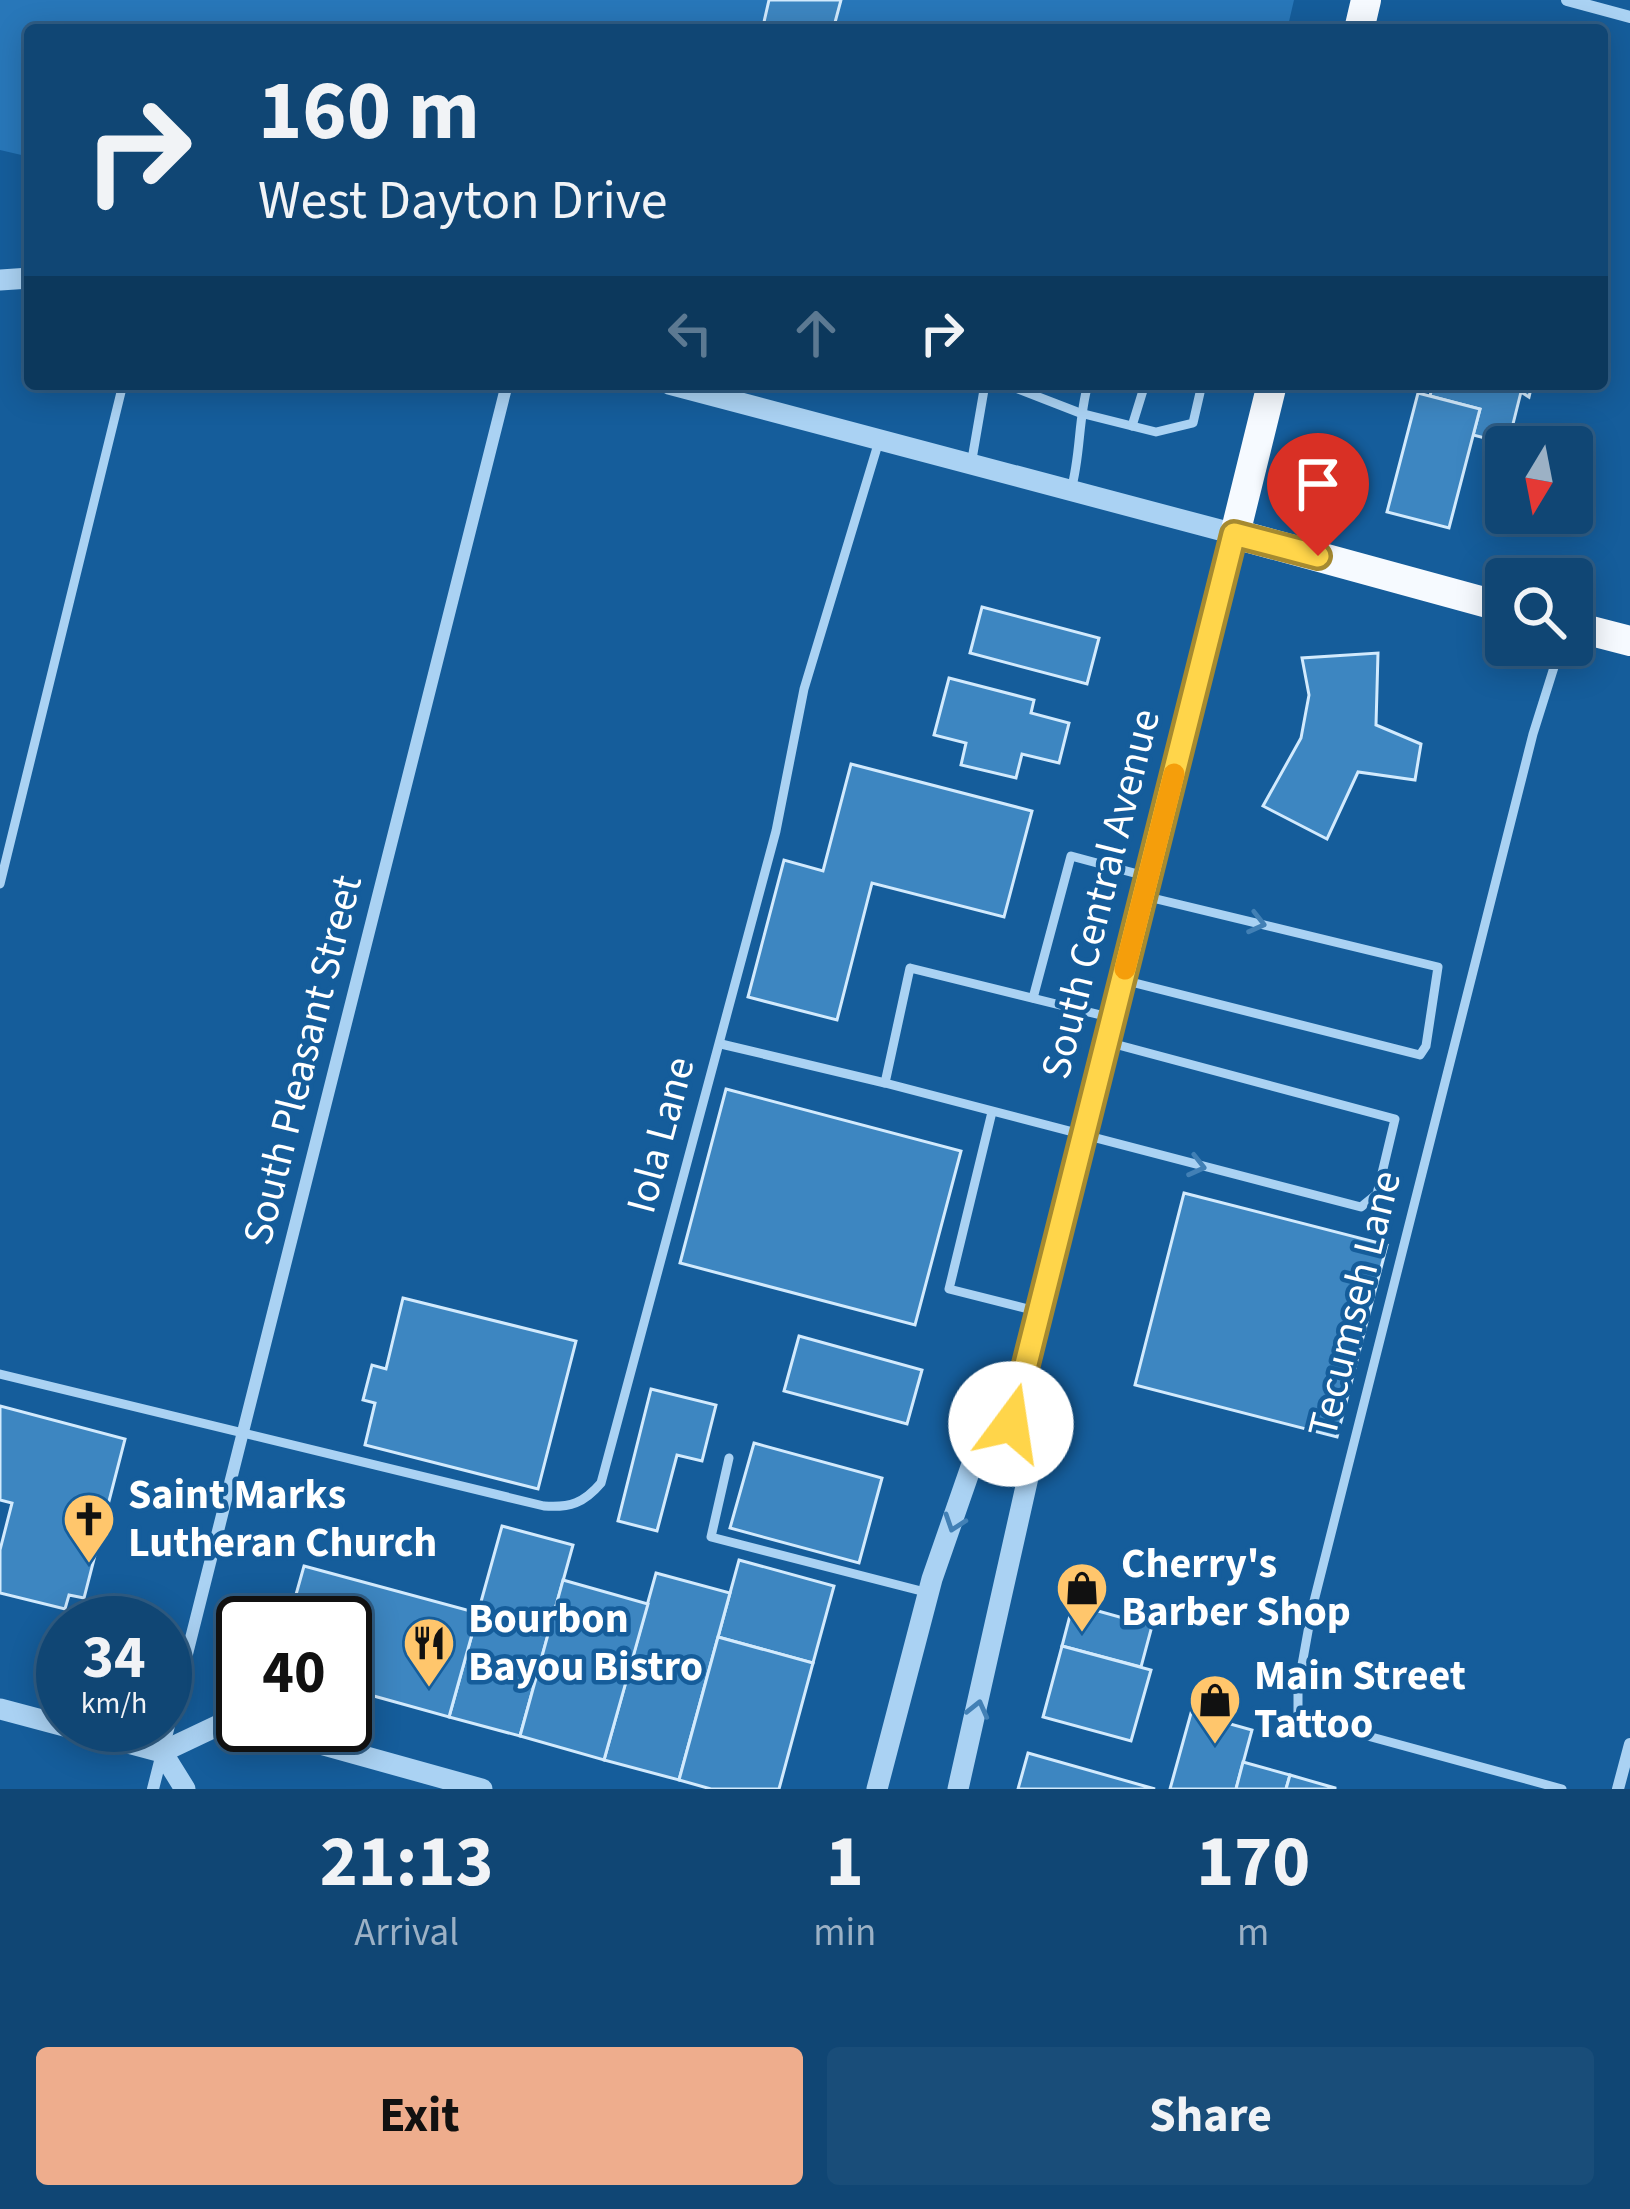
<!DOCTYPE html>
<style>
:root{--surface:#104674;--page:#194d79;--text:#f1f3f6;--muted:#9cb1c5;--line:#305e86;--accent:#eead8d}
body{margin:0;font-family:"Source Sans 3",sans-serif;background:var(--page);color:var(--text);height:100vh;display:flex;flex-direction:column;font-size:45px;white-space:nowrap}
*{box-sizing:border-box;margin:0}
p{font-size:39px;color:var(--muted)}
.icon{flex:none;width:66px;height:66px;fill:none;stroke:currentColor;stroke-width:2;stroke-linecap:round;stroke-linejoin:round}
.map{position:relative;height:1789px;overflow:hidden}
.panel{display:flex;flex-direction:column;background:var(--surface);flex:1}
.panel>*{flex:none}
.banner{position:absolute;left:24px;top:24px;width:1584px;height:366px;border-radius:12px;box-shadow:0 6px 30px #0003,0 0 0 3px var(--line);background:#104674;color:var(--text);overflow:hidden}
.needle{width:78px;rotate:190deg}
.buttons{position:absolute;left:1485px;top:426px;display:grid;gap:24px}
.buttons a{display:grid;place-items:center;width:108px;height:108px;border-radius:12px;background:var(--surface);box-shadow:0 6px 30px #0003,0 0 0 3px var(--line);font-size:60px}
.speed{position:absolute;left:36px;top:1596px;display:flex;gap:24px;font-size:60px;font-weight:700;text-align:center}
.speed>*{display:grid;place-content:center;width:156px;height:156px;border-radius:50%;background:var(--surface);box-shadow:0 6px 30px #0003,0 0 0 3px var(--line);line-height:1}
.speed small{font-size:30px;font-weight:400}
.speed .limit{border:6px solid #111;border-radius:18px;background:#fff;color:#111}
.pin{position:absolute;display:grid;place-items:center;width:102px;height:102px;color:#fff;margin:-123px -51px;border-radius:50% 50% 50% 0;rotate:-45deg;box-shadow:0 0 12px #0007}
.pin .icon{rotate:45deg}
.me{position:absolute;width:132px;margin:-66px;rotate:14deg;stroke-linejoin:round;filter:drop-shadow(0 0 9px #0008)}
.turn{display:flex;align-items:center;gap:42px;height:252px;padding:0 36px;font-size:54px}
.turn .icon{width:156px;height:156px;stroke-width:2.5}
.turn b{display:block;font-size:84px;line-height:102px}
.lanes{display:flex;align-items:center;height:114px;padding:0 36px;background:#0003;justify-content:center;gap:60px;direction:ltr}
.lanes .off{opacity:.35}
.eta{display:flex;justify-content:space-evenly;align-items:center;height:204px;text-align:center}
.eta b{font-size:72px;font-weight:700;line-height:84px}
.action{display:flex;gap:24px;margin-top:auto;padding:24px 36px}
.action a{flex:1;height:138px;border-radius:12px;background:var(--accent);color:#111;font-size:48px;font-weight:700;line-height:138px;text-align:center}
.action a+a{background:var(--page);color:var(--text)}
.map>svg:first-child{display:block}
.green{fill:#2877b9}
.building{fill:#3d86c1;stroke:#d2eafd;stroke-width:3}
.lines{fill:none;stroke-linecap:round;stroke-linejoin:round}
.service{stroke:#aad2f3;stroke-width:9}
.minor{stroke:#aad2f3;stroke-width:12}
.tertiary{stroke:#aad2f3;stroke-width:21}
.primary{stroke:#f6faff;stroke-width:30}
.oneway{stroke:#4280b5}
.route-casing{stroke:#a68a30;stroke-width:30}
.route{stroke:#ffd54a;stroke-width:21}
.slow{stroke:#f59e0b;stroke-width:21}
.labels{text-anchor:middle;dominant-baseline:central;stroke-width:9;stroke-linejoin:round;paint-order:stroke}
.street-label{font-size:42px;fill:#fff;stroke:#155d9b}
.poi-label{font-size:42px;font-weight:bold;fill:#fff;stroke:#155d9b;text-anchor:start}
</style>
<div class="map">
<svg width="1630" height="1789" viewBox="0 0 1630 1789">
<rect width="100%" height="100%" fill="#155d9b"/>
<!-- green -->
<polygon class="green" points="0,0 1294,0 1287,30 300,30 269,22 266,30 30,30 30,157 0,150"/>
<!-- building -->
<g class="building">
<polygon points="769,0 841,0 833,30 797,30 764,22"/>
<polygon points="1433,384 1532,384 1529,397 1521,392 1508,444 1473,435 1480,409 1430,396"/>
<polygon points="1418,393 1480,409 1449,528 1387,512"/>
<polygon points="982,607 1099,638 1087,684 970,653"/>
<polygon points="1378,653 1376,725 1421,744 1415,780 1358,772 1327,839 1263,806 1301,738 1309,695 1302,658"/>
<polygon points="949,678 1034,700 1031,713 1069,723 1059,763 1022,754 1016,778 961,765 966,743 934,735"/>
<polygon points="851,764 1032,811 1004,917 872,883 837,1020 748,997 784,860 823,871"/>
<polygon points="726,1089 961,1151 915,1325 680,1263"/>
<polygon points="1184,1193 1387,1245 1337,1437 1135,1385"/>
<polygon points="403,1298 576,1341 538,1489 365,1445 375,1403 363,1400 372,1365 386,1369"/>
<polygon points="799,1336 922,1370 907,1424 784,1391"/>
<polygon points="651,1389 716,1405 702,1461 677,1455 657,1531 618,1521"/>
<polygon points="0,1406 125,1439 84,1598 69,1595 65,1609 0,1593 0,1550 12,1503 0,1500"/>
<polygon points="754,1443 882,1478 859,1563 730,1528"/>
<polygon points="502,1526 573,1545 520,1736 449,1717"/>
<polygon points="739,1560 834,1586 813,1663 718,1637"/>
<polygon points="304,1566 478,1613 449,1717 345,1688 345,1623 288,1623"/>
<polygon points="656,1573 730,1593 679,1780 604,1760"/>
<polygon points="563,1580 648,1604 604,1760 520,1736"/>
<polygon points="1073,1604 1152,1626 1141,1667 1062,1646"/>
<polygon points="718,1637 813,1663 779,1789 711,1789 679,1780"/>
<polygon points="1062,1646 1151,1670 1131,1741 1043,1717"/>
<polygon points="1191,1713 1252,1730 1236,1789 1170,1789"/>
<polygon points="1028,1753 1155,1789 1018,1789"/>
<polygon points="1243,1762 1290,1775 1286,1789 1236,1789"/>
<polygon points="1290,1775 1335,1788 1335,1789 1286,1789"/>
</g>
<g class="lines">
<!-- service -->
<g class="service">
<polyline points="1005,384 1080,413 1156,432 1193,423 1202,384"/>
<polyline points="1132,426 1145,384"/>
<polyline points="971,465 985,384"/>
<path d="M1071,490c10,-36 7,-71 17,-106"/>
<polyline points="1561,645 1533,734 1312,1609 1298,1687 1298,1717 1562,1789"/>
<polyline points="0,884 123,384"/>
<polyline points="1123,980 1420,1055 1426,1046 1438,967 1144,896"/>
<polyline points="1033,998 1071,856 1149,877"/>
<polyline points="1107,1042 1395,1119 1377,1194 1361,1207 885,1083 910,968 1109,1017"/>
<polyline points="721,1044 885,1083"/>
<polyline points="992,1112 949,1289 1040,1312"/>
<path d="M0,1374l544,132c26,2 40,-3 57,-23l175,-652 28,-142 75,-248"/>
<polyline points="729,1458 711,1537 929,1593"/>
</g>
<!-- minor -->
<g class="minor">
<polyline points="1567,0 1630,17"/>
<polyline points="153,1789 507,384"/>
<polyline points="1618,1789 1630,1744"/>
</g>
<!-- tertiary -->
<g class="tertiary">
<polyline points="0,280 30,278"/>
<polyline points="669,384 1235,534 1011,1424 972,1464 932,1579 877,1789"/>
<polyline points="0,1709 162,1752 219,1725 243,1722"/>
<polyline points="252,1725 482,1789"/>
<polyline points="162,1752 185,1789"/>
<polyline points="958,1789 1029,1473 1011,1424"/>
</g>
<!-- primary -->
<g class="primary">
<polyline points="1359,30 1366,0"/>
<polyline points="1272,384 1235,534 1506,608"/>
<polyline points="1572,626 1630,641"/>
</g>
</g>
<!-- one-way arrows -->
<defs><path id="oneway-chevron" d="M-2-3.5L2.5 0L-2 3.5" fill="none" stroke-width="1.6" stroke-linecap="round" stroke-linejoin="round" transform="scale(3)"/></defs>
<g class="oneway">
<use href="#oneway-chevron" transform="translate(1257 923) rotate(14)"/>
<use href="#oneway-chevron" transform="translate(1197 1166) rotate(14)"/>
<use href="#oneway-chevron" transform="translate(954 1523) rotate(109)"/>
<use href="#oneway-chevron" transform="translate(978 1709) rotate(-76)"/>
</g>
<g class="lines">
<!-- route casing -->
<g class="route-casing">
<polyline id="route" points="1011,1424 1234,534 1318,556"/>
</g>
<!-- route -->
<use href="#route" class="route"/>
<!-- slow -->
<polyline class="slow" points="1125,969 1174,774"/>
</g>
<!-- icons -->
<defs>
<g id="church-pin" transform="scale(2.7)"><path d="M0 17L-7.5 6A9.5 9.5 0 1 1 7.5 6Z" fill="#ffc66c" stroke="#155d9b"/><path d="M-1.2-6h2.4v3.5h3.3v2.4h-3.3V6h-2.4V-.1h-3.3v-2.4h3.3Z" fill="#111"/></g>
<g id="shop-pin" transform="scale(2.7)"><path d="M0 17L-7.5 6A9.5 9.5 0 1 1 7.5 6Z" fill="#ffc66c" stroke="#155d9b"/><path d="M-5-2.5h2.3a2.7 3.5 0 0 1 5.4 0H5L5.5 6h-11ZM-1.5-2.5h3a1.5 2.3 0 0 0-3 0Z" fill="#111"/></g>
<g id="restaurant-pin" transform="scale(2.7)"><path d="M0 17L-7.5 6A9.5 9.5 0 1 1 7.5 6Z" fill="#ffc66c" stroke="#155d9b"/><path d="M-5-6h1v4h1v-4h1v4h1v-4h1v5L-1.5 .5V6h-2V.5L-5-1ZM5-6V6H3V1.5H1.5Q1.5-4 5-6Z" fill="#111"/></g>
</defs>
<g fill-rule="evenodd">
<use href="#church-pin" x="89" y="1519"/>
<use href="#shop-pin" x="1082" y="1588"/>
<use href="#restaurant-pin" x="429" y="1643"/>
<use href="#shop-pin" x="1215" y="1700"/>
</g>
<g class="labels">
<!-- street labels -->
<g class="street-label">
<text transform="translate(1101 894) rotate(-76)">South Central Avenue</text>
<text transform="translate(303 1060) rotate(-76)">South Pleasant Street</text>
<text transform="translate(661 1135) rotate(-75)">Iola Lane</text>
<text transform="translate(1355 1304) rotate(-76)">Tecumseh Lane</text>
</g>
<!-- poi labels -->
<g class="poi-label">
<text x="128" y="1495">Saint Marks<tspan x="128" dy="48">Lutheran Church</tspan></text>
<text x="1121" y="1564">Cherry's<tspan x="1121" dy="48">Barber Shop</tspan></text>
<text x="468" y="1619">Bourbon<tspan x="468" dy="48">Bayou Bistro</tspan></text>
<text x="1254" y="1676">Main Street<tspan x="1254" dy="48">Tattoo</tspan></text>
</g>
</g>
</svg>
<div class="buttons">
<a><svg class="needle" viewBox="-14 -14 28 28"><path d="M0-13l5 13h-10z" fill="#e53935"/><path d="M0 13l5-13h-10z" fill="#9cb1c5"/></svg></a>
<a><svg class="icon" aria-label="search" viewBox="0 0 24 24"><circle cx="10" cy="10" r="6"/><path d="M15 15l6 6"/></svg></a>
</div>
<div class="speed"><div>34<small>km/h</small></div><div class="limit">40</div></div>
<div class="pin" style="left:1318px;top:556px;background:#d93025"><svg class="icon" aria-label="arrive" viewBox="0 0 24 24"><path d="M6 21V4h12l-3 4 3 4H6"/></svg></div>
<svg class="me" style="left:1011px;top:1424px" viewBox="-20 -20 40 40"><circle r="19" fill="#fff"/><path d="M0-13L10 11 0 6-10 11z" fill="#ffd54a"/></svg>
<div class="banner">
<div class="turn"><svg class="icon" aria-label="right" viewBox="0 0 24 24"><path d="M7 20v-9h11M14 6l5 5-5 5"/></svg><div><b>160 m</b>West Dayton Drive</div></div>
<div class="lanes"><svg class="icon off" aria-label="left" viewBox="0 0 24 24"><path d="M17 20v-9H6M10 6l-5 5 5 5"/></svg><svg class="icon off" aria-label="ahead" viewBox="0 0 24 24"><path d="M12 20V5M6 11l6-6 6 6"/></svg><svg class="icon" aria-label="right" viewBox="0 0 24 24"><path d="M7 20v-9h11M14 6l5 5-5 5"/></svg></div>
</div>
</div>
<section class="panel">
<div class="eta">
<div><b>21:13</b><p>Arrival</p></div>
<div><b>1</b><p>min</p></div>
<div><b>170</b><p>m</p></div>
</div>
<div class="action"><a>Exit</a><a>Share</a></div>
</section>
